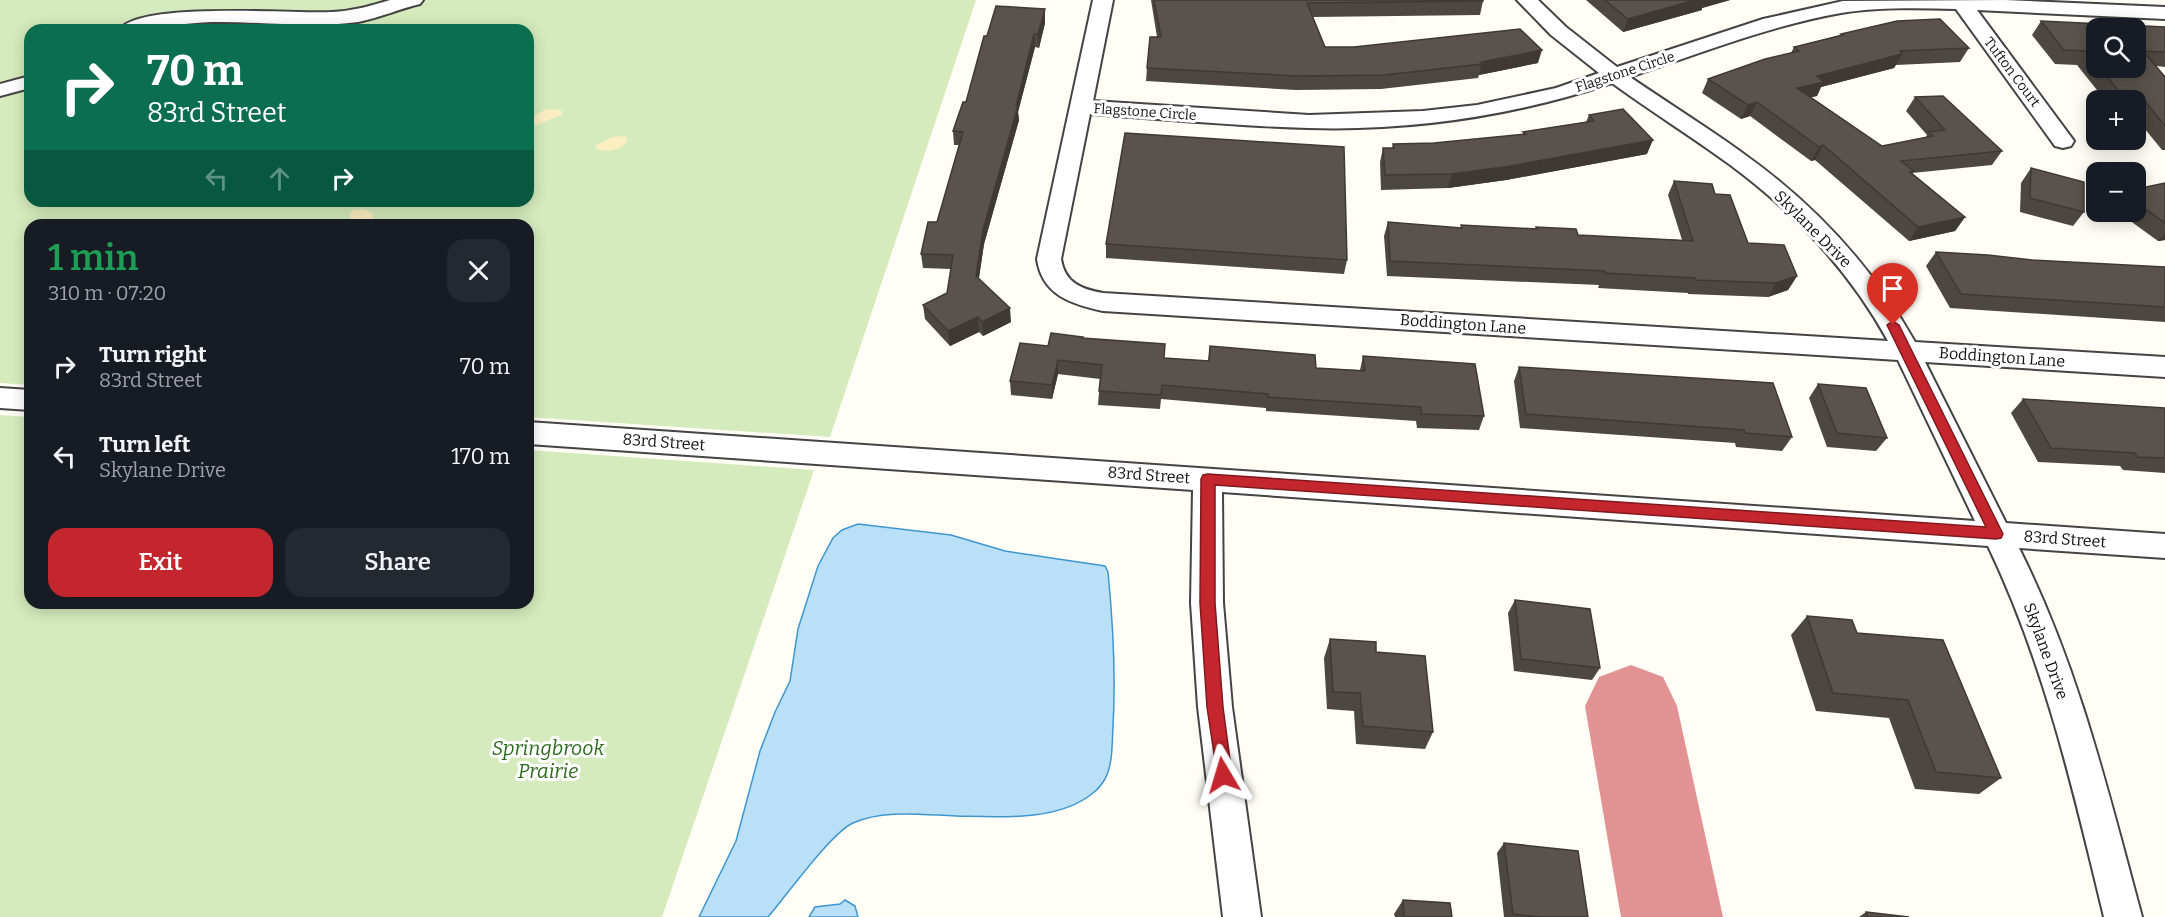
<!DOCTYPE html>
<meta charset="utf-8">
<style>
:root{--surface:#171b24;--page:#242831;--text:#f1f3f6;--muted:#9ea1a6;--accent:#c4262e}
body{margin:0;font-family:Bitter,serif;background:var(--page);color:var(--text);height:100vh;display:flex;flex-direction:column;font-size:22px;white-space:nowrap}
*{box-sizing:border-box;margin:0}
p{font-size:20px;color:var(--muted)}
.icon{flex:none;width:33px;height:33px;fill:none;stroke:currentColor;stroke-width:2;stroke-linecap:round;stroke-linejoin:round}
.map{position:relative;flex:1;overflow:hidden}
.sheet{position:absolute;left:24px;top:219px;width:510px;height:390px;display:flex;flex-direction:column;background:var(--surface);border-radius:18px;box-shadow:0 3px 15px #0003}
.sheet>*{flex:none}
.hud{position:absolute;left:24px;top:24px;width:510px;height:183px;border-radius:18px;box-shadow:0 3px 15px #0003;background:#0b6e4f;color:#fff;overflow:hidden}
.buttons{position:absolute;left:2086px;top:18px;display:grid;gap:12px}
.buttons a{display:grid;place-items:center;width:60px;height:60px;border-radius:12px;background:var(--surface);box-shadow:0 3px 15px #0003;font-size:30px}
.pin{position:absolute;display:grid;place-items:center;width:51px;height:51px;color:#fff;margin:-62px -26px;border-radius:50% 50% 50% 0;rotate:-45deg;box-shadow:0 0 6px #0007}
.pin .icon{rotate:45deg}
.me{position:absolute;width:66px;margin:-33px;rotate:353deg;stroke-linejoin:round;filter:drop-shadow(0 0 4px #0008)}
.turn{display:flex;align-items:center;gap:21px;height:126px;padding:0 24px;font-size:27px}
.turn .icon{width:78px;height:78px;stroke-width:2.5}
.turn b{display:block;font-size:42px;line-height:51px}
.lanes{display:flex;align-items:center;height:57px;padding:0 24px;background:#0003;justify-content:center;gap:30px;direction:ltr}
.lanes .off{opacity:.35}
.round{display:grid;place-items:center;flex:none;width:63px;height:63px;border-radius:18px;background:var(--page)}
.overview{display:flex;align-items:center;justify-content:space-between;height:102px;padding:0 24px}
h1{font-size:36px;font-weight:600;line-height:45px;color:#1e9e55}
.button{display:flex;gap:12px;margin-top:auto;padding:12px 24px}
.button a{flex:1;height:69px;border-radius:18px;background:var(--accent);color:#fff;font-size:24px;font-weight:600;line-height:69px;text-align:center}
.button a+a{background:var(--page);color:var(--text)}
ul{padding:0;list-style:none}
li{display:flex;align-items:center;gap:18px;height:90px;padding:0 24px}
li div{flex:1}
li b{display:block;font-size:22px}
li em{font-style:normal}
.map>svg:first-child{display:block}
.green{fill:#d5ebbd;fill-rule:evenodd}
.sand{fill:#fbeec1}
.water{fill:#b9e0f7;stroke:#3f96cf;stroke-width:1.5}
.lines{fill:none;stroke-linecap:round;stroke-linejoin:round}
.taxiway{fill:#e29292;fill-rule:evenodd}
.minor-casing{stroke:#444;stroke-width:4}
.minor{fill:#fff;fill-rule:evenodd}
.wall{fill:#4d4742;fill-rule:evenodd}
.shaded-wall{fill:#3f3936}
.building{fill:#5a524d;stroke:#3f3936;stroke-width:1.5}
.route{fill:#c4262e;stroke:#7f191e;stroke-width:1.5}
.labels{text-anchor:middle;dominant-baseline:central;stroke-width:6;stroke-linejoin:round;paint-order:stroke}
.far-street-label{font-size:14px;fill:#111;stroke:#fff}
.street-label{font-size:16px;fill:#111;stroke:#fff}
.near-park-label{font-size:20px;font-style:italic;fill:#2f6b1f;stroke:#fff}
</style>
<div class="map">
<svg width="2165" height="917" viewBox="0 0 2165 917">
<rect width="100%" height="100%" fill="#fffdf5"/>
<!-- green -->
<g class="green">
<path d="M0,0h976l-146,437 -302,-20v-192h-498v160l-30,-2zM30,30h498v171h-498z"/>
<polygon points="0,415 30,417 30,603 528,603 528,450 814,470 662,917 0,917"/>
</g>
<!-- sand -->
<g class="sand">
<polygon points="547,109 561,110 563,114 528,129 528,118"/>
<path d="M625,136l3,5c-7,9 -22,13 -32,7v-3l17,-8z"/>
<polygon points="364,209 372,213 374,221 370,225 354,225 351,221 350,213 353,210"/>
</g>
<!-- water -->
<g class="water">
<path d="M858,524l93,11 54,16 100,15 3,6c5,51 8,102 5,154 -1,17 0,38 -8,53 -3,5 -8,11 -12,14 -35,29 -95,24 -137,23 -32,-1 -73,-7 -103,7 -22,10 -67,73 -85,94h-69l37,-76 24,-90 15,-39 15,-31 8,-52 20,-63 15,-28 9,-8z"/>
<polygon points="845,900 855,906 858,917 809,917 815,907 840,904"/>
</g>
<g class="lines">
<!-- taxiway -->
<polygon class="taxiway" points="1631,665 1663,677 1677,706 1723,917 1621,917 1585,706 1599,677"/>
<!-- minor casing -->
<g class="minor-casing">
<g id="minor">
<path d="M390,0h33l-3,4c-21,5 -41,14 -62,18 -49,7 -99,-1 -147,0 -32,1 -61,8 -92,8 20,-29 176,-16 213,-18 21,-1 38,-6 58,-12z"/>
<path d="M1093,0h20l-20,101 216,14 114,-4 54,-6 79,-17 43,-15 -48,-38 -34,-35h21l28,27 51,40 146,-48 80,-18 162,-1 160,7v12l-188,-9 97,131 -3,5 -8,2 -8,-2 -99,-137c-38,-1 -78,-2 -115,4 -72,13 -141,40 -211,64 38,26 77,50 114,77 71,51 128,112 171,188l250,15v20l-240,-15 81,161 159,11v24l-146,-10c60,120 88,240 123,369h-38c-31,-128 -59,-252 -116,-371l-766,-54 1,111 9,104 29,210h-38l-25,-210 -7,-104 2,-113 -665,-46v-22l1447,99 -77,-161 -795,-49c-32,-7 -61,-16 -66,-52zM1612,83c38,28 79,53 117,81 65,48 120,106 159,177l-785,-48c-22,-4 -38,-10 -42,-34l29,-145c72,5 145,12 218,14 103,3 206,-12 304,-45z"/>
<polygon points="30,76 30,88 0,96 0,84"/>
<polygon points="0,388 30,390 30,410 0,408"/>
</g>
</g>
<!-- minor -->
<use href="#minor" class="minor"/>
</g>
<!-- wall -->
<g class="wall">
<polygon points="1151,0 1483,0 1483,1 1480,15 1313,17 1325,47 1538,63 1479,75 1478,78 1381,89 1296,90 1146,81 1147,68 1157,37"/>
<polygon points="1586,0 1730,0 1702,8 1702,10 1623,32"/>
<polygon points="1045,9 1045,23 1039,48 1035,47 1018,112 1019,120 984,244 979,278 1011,322 983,336 979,332 950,346 925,319 923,305 947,293 951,269 923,268 921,254 937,222 959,145 954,145 953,131 966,102 987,36"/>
<path d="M2041,21l124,6v40l-9,-1 9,11v73h-3l-26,-32v-18h-31l-28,-35 -22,-1 -23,-29zM2097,28l39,40h-39z"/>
<polygon points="1841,34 1969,48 1960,62 1896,65 1894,68 1821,87 1817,96 1811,97 1882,146 1926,137 1927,135 1906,111 1915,97 2002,151 1992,165 1912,173 1965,217 1955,231 1909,241 1815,160 1811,161 1750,116 1741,119 1702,93 1708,79 1791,53 1794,47 1840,35"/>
<polygon points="1589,115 1647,154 1506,180 1448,188 1381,190 1380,162 1383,148 1392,148 1393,144 1434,143 1523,135 1523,132 1586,122"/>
<polygon points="2031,168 2084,212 2073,226 2020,212 2021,183"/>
<polygon points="1674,181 1715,194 1748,243 1797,276 1788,290 1768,297 1688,294 1688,293 1598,288 1599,285 1387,276 1384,236 1388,222 1461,228 1461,225 1535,229 1536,227 1578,235 1682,240 1668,195"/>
<polygon points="2165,183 2165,240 2158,241 2118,212 2136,212 2136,189"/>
<polygon points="1106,244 1347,260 1344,274 1106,258"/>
<polygon points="1936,252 2032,260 2165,267 2165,322 1950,308 1926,266"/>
<polygon points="1083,338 1164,358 1208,361 1210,346 1316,368 1360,370 1363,356 1484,416 1479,430 1417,428 1416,421 1266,411 1266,408 1161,399 1160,409 1098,405 1100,379 1058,374 1052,399 1011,395 1010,381"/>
<polygon points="1519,367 1792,437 1782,451 1736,447 1735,443 1520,428 1514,381"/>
<polygon points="1818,384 1887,438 1876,451 1827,447 1809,398"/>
<polygon points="2023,399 2165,408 2165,473 2123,470 2120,466 2038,462 2011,413"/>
<polygon points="1515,600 1600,668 1592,680 1514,671 1508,613"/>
<polygon points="1807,616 1857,633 2001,778 1979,794 1915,789 1889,718 1816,711 1791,635"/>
<polygon points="1330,639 1376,652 1433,732 1425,749 1356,744 1354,711 1327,709 1324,658"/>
<polygon points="1504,843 1588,917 1504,917 1497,853"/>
<polygon points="1403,900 1452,917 1395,917 1394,914"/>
<polygon points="1866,912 1909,917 1859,917"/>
</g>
<!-- shaded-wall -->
<g class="shaded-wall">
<polygon points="1695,0 1730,0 1702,8 1702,10 1623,32 1628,19"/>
<polygon points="1045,9 1045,23 1039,48 1038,34"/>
<polygon points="1034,34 1035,47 1018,112 1019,120 984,244 977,290 976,276 983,230"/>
<polygon points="1542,50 1538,63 1479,75 1482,64 1481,62"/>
<polygon points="1902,54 1894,68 1821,87 1817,96 1790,102 1797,88 1817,76"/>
<polygon points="1757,102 1750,116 1741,119 1748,105"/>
<polygon points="1653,140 1647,154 1506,180 1448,188 1452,174"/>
<polygon points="1823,145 1815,160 1811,161 1819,147"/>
<polygon points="1965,217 1955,231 1909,241 1918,227"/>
<polygon points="2165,234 2165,240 2158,241"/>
<polygon points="1797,276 1788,290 1768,297 1776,283"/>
<polygon points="1010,308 1011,322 983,336 982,322"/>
<polygon points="978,317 979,332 950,346 948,331"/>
<polygon points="1058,360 1058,374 1052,399 1052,385"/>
</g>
<!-- building -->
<g class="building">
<polygon points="1154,0 1483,0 1483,1 1307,3 1325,47 1354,47 1520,29 1542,50 1481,62 1482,64 1384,75 1298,76 1147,68 1150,37 1161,37"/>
<polygon points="1605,0 1695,0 1628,19"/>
<polygon points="996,6 1045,9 1038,34 1034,34 1016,106 1018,106 983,230 976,276 1010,308 982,322 978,317 948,331 923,305 947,293 953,255 921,254 928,222 937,222 963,132 953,131 963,102 966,102 984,36 987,36"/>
<polygon points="1940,19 1969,48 1900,51 1902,54 1817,76 1824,82 1797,88 1882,146 1933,136 1929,132 1945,130 1915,97 1943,96 2002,151 1901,161 1914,171 1910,172 1965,217 1918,227 1823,145 1819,147 1757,102 1748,105 1708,79 1765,59 1799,51 1794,47 1843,35 1841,34 1897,21"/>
<polygon points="2041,21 2165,27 2165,52 2143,51 2165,77 2165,126 2144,100 2126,100 2100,68 2136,68 2136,28 2097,28 2097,64 2087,51 2064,50"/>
<polygon points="1623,109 1653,140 1511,166 1452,174 1385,175 1383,148 1394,148 1393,144 1434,143 1526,134 1523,132 1594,121 1589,115"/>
<polygon points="1125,133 1344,147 1347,260 1106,244"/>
<polygon points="2031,168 2084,182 2084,212 2030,198"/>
<polygon points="1674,181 1712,184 1715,194 1730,195 1748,243 1784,245 1797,276 1776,283 1695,280 1695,278 1604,273 1605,271 1390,261 1388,222 1462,228 1461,225 1537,229 1536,227 1576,229 1578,235 1693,241"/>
<polygon points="2165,183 2165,223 2136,202 2136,189"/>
<polygon points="1936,252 1988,255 2032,260 2165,267 2165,307 1961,294"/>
<polygon points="1051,333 1083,337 1082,338 1165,344 1164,358 1209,361 1210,346 1315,355 1316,368 1365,371 1363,356 1475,364 1484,416 1421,414 1421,407 1268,397 1268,394 1162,385 1161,395 1099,391 1102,365 1058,360 1052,385 1010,381 1020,343 1048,346"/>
<polygon points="1519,367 1773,383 1792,437 1745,433 1744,430 1526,414"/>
<polygon points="1818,384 1866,388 1887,438 1837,433"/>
<polygon points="2023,399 2165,408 2165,458 2137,457 2135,453 2051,448"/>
<polygon points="1515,600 1590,609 1600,668 1521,659"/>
<polygon points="1807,616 1852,620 1857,633 1943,640 2001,778 1936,772 1908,700 1833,693"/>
<polygon points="1330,639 1376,642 1376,652 1425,656 1433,732 1363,726 1360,693 1333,692"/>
<polygon points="1504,843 1578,851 1588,917 1539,917 1513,914"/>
<polygon points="1403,900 1450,903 1452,917 1404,917"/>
<polygon points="1866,912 1909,917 1867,917"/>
</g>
<!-- route -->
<polygon class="route" points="1893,321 1899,325 2003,534 2001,538 1996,539 1215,485 1215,603 1223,707 1232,775 1229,780 1223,782 1218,780 1207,707 1200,603 1201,479 1203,475 1208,474 1986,527 1887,325"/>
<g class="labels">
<!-- far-street labels -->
<g class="far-street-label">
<text transform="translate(1625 72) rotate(-18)">Flagstone Circle</text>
<text transform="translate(2012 72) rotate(53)">Tufton Court</text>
<text transform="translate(1145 112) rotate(4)">Flagstone Circle</text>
</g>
<!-- street labels -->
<g class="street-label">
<text transform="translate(1813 229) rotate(45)">Skylane Drive</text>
<text transform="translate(1463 324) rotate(4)">Boddington Lane</text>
<text transform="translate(2002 357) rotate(4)">Boddington Lane</text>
<text transform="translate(664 442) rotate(4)">83rd Street</text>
<text transform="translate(1149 475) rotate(4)">83rd Street</text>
<text transform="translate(2065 539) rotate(4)">83rd Street</text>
<text transform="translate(2046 651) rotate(70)">Skylane Drive</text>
</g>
<!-- near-park labels -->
<g class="near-park-label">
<text x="548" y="748">Springbrook<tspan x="548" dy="23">Prairie</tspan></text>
</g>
</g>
</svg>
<div class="buttons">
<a><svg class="icon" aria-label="search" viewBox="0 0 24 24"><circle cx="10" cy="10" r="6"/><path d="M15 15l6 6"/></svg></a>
<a>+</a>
<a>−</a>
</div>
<div class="pin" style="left:1893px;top:325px;background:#d93025"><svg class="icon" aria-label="arrive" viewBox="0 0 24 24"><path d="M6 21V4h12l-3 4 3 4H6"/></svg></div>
<svg class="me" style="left:1223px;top:775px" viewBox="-20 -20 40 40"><path d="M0-17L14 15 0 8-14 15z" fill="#c4262e" stroke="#fff" stroke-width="4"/></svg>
<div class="hud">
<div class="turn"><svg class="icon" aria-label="right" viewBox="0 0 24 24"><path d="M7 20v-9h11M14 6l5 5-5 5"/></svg><div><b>70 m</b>83rd Street</div></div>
<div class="lanes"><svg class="icon off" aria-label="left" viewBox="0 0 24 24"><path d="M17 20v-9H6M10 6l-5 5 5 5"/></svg><svg class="icon off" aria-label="ahead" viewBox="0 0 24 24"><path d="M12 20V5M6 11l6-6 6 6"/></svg><svg class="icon" aria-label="right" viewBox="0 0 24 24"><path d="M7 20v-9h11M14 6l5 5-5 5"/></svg></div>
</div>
<section class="sheet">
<div class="overview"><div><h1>1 min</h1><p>310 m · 07:20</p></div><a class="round"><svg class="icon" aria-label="close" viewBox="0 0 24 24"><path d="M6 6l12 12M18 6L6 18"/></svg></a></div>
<ul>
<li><svg class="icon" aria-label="right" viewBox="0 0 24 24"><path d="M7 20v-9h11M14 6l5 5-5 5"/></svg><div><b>Turn right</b><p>83rd Street</p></div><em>70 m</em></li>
<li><svg class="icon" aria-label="left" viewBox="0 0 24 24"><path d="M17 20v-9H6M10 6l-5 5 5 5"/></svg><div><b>Turn left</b><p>Skylane Drive</p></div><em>170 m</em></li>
</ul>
<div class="button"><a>Exit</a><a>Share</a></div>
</section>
</div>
